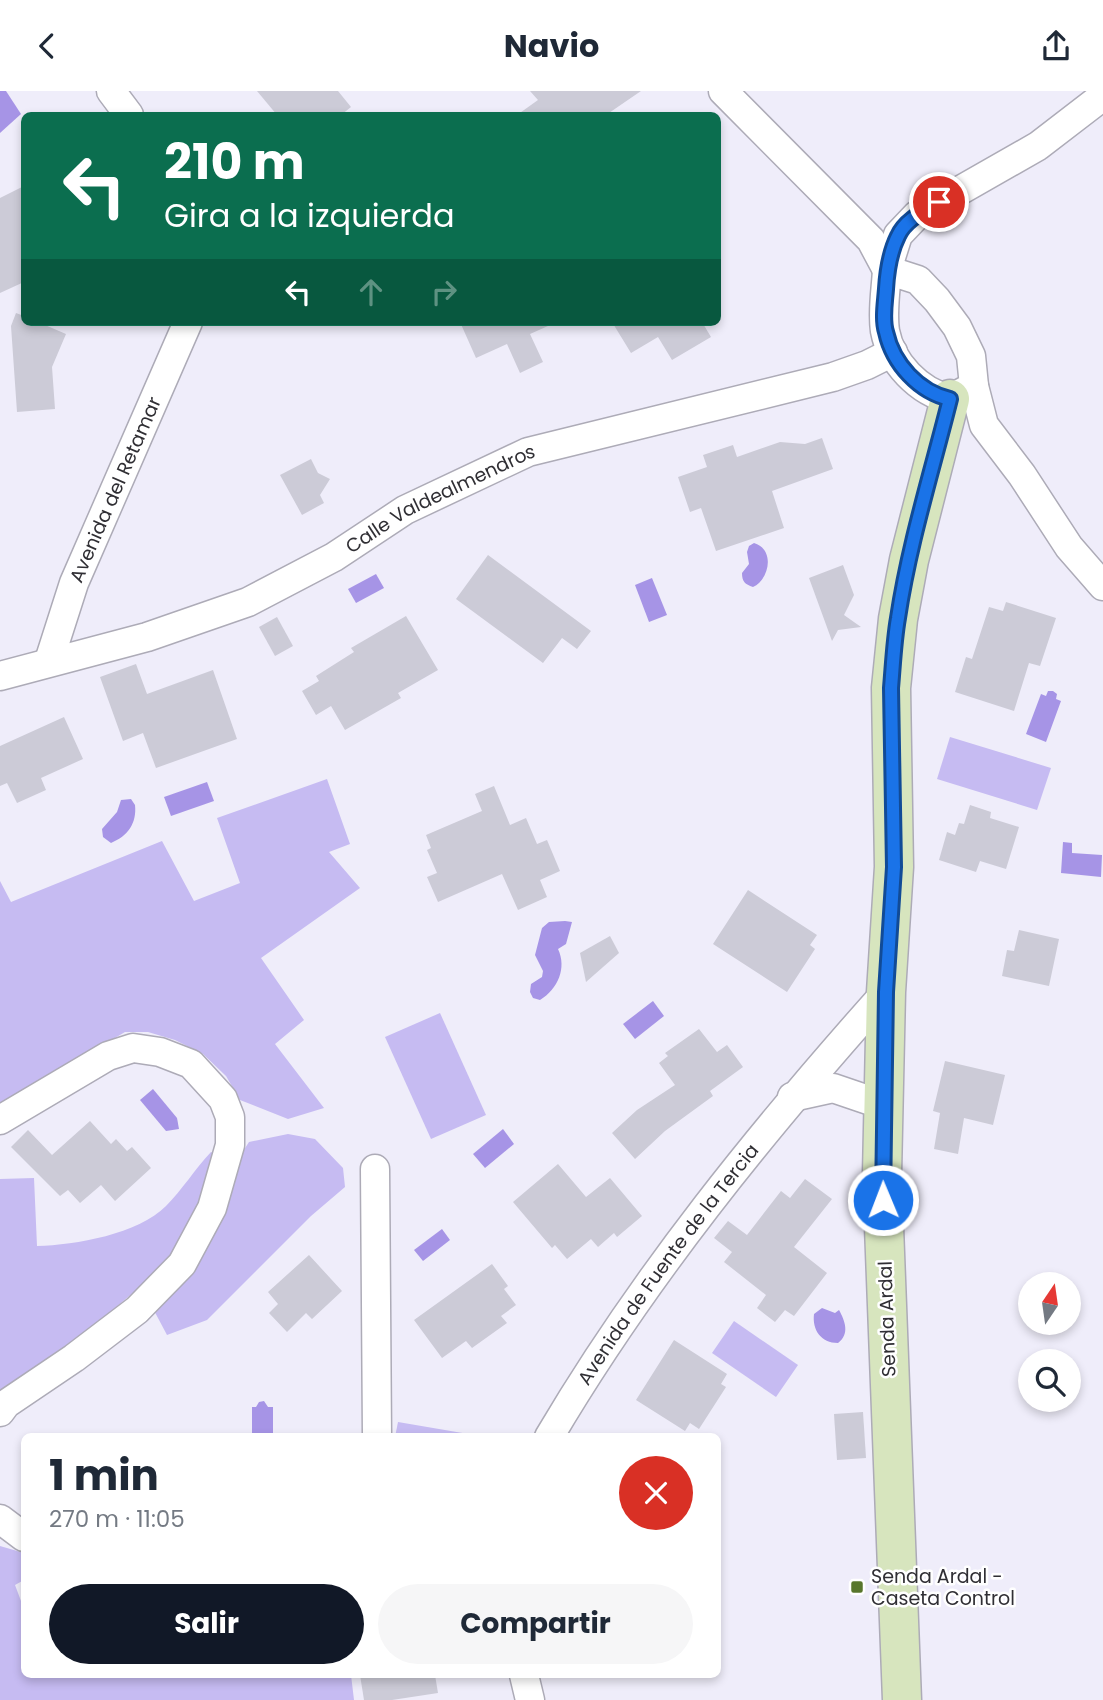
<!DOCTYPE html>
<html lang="es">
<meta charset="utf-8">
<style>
:root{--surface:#fff;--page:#f6f6f7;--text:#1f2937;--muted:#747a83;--accent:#111827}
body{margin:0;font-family:Poppins,sans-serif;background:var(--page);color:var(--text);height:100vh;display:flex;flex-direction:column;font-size:26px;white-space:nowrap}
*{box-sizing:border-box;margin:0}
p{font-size:23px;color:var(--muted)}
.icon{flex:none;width:38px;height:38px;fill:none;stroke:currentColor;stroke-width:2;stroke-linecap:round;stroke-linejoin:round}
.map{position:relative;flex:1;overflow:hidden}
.side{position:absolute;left:21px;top:1342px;width:700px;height:245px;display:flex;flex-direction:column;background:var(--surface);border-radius:10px;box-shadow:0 4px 10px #0003}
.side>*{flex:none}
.banner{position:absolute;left:21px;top:21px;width:700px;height:214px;border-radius:10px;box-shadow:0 4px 10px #0003;background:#0b6e4f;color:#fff;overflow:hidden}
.needle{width:46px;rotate:13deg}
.fabs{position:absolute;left:1018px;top:1181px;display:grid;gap:14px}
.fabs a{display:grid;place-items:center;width:63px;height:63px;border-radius:50%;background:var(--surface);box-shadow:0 4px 10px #0003;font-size:35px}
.pin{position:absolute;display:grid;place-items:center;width:60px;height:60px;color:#fff;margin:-30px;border:4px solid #fff;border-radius:50%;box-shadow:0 2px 7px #0007}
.me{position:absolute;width:77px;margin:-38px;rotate:359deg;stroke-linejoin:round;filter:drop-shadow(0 0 5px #0008)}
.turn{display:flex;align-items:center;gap:24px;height:147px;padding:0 28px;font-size:32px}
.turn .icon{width:91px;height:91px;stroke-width:2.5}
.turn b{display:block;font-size:49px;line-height:60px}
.lanes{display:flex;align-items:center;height:66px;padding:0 28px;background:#0003;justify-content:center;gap:35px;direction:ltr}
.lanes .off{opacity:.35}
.round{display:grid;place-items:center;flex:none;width:74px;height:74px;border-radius:37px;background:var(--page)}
.summary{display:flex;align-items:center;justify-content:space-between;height:119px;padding:0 28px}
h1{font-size:42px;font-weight:700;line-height:52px}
.primary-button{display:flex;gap:14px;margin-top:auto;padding:14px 28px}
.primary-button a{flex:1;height:80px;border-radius:42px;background:var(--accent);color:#fff;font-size:28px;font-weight:700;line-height:80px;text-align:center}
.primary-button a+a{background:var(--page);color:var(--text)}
header{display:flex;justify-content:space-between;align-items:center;height:91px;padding:0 28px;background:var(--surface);font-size:32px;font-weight:700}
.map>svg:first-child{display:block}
.green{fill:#c6bbf2}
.water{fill:#a694e6}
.building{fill:#cccbd7}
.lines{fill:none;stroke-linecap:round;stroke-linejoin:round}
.street-casing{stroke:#adabb7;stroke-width:31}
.secondary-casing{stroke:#adabb7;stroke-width:41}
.street{stroke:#fff;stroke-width:28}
.secondary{stroke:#d7e5be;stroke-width:38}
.route-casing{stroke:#114b97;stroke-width:18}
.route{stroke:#1a73e8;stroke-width:12}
.poi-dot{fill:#58762c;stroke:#fff;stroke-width:2.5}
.labels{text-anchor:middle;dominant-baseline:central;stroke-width:5;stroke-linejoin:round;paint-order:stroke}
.street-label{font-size:19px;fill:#302f34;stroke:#fff}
.poi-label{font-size:19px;fill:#302f34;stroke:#fff;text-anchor:start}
</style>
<header><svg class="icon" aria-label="back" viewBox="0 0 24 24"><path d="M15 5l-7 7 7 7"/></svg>Navio<svg class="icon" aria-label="share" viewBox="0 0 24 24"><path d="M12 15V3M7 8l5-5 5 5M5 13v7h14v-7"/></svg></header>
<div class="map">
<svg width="1103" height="1609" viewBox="0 0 1103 1609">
<rect width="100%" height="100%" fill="#efedfa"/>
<!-- green -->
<g class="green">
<polygon points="950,646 1051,677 1037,719 937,688"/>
<polygon points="327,688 350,753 329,761 360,797 261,867 304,929 275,953 324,1017 288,1028 240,1009 226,985 203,963 175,949 148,941 125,941 0,1015 0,790 11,811 162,750 194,810 240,792 217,727"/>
<polygon points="440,922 486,1024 431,1048 385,946"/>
<path d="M288,1043l27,5 28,29 2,19 -34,29 -104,104 -40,15 -26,-49 -79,67 -57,34 -5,6v-214l34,-1 3,68c39,-1 101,-12 129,-40 16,-16 29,-37 45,-54l25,10 13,-20z"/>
<polygon points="734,1230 798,1274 776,1306 712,1262"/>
<polygon points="398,1331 480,1345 480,1346 395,1346"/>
<polygon points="0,1455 24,1462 24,1489 15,1494 24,1518 24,1584 351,1584 354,1609 0,1609"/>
</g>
<!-- water -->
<g class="water">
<polygon points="0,0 6,0 21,23 0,42"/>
<path d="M754,452c21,6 16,36 -1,44 -8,-3 -11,-5 -11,-14l7,-9 -2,-12 2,-6z"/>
<polygon points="376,483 384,497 356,512 348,498"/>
<polygon points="652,487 667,524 649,531 635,494"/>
<polygon points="1048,600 1053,600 1057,603 1056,608 1061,610 1046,651 1026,643 1041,603 1046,605"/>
<polygon points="207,691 214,710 171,725 164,706"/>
<path d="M131,708l4,6c2,18 -7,31 -24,38l-8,-6 -1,-8 15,-17 4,-12z"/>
<polygon points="1063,751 1072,752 1072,762 1102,764 1101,786 1061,782"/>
<path d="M565,830l7,1 -6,22 -8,5c9,19 0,40 -18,51l-7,-2 -3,-6 1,-8 11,-7 1,-6 -8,-16 7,-27 7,-6z"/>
<polygon points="653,910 664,925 635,948 623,933"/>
<polygon points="153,998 177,1027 179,1038 166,1040 140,1009"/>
<polygon points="503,1038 514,1053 485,1077 473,1063"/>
<polygon points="442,1138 450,1149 423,1170 414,1159"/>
<path d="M822,1217l13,5 4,-3c6,11 11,24 -1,33 -17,0 -26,-13 -24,-29z"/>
<polygon points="264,1310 268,1316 273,1316 273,1346 252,1346 252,1316 256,1316 259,1311"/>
</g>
<!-- building -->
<g class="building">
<polygon points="257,0 338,0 351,16 341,24 277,24"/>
<polygon points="530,0 641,0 606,24 517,24 538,9"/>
<polygon points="24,95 24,191 0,202 0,107"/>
<polygon points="16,222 24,225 24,231 38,231 66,243 52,276 55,318 17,321 11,235"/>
<polygon points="460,231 557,231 530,243 543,271 520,282 507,253 476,267"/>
<polygon points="612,231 702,231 711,246 672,269 658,246 631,262"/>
<polygon points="822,347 833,378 772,400 784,437 716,460 701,417 690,421 678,386 707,376 703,364 733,354 737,366 780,351 805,353"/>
<polygon points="311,368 318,382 330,388 320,404 324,412 302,424 280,384"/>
<polygon points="488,464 591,540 577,558 562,547 543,572 456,508"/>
<polygon points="843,474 854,504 844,524 861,536 838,539 832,550 809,487"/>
<polygon points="1006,511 1056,527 1040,575 1029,572 1014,620 955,601 966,566 972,568 989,516 1003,520"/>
<polygon points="406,525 438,579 398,602 401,607 345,639 331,615 316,624 302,600 319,590 316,585 354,561 351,557"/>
<polygon points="277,526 293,555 275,565 259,536"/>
<polygon points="136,573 147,603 213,579 237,648 156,677 143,642 123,650 100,586"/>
<polygon points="64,626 83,668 41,687 46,699 17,712 7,692 0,695 0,655"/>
<polygon points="494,695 510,734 526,727 537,753 547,749 560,780 540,789 547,806 518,819 502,783 438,811 427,786 437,782 427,759 431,757 426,744 482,720 475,703"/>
<polygon points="970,714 991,721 990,727 1019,736 1006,778 980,770 976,781 939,769 947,741 955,744 959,732 964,733"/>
<polygon points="748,799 817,844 810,854 815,858 787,901 713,853"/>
<polygon points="1019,839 1059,848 1049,895 1002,885 1007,859 1014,860"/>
<polygon points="610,845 619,862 586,891 580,862"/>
<polygon points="699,938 717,961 727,954 743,976 710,1000 713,1005 665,1040 635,1068 612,1042 637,1019 675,994 659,972 668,965 665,962"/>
<polygon points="945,970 1005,984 993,1034 964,1027 958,1063 934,1058 940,1022 933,1020"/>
<polygon points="90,1030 111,1053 116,1048 127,1060 132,1056 151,1077 115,1110 101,1094 80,1112 68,1099 60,1105 11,1056 28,1039 52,1064"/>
<polygon points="558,1073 586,1106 610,1087 642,1125 617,1146 614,1142 598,1156 591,1148 567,1168 555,1154 552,1157 513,1111"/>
<polygon points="805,1088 832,1108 794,1156 827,1182 794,1225 785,1219 775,1231 757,1217 766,1204 724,1171 732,1161 714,1147 728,1130 747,1144 781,1100 790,1107"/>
<polygon points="309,1164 342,1200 312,1228 306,1222 287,1241 269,1222 278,1213 268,1201"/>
<polygon points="492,1173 508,1195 504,1198 516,1214 501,1225 507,1232 472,1257 466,1250 442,1267 414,1229"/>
<polygon points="674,1249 727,1283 721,1293 726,1296 699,1338 690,1332 685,1340 636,1309"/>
<polygon points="863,1321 866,1367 837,1369 834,1323"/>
<polygon points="360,1584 435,1584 438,1602 392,1609 364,1609"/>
</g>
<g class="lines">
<!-- street casing -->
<g class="street-casing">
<g id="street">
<polyline points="111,0 129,24"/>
<polyline points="723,0 871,149 887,179"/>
<path d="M887,179l31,10 19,20 20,27 14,29 3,30 -24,13c-31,-7 -59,-36 -65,-68 -3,-20 1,-42 2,-61z"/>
<polyline points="887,179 898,144 917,124 1038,55 1103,5"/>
<polyline points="974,295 984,334 1022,384 1069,456 1103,495"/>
<path id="s1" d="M49,570l25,-78 114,-261"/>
<path id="s2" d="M0,585l147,-39 101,-35 86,-45 71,-47 123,-58 305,-75 34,-12 26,-13"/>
<polyline points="792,1006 833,997 883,1014"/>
<polyline points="0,1029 108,965 133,957 160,961 191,973 223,1008 230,1026 230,1054 212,1117 182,1173 137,1219 74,1267 6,1313 0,1321"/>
<polyline points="375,1078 377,1346"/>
<path id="s3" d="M549,1346c95,-161 213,-306 337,-445"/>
<polyline points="0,1428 24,1446"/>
<polyline points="524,1584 530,1609"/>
</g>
</g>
<!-- secondary casing -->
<g class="secondary-casing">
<polyline id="secondary" points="902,1609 882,1083 886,901 894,776 891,597 898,528 909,469 950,308"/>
</g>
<!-- street -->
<use href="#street" class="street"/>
<!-- secondary -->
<use href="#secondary" class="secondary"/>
</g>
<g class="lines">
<!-- route casing -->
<g class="route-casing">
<path id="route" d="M883,1109l3,-208 8,-125 -3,-179c2,-23 3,-47 7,-70 11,-74 34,-147 52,-219 -31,-7 -57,-35 -64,-67 -4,-13 -1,-29 0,-43 1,-17 4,-37 12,-53 7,-16 26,-25 41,-34"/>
</g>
<!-- route -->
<use href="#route" class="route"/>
</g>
<!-- markers -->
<rect class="poi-dot" x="850" y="1489" width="14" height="14" rx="3.5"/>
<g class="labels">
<!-- street labels -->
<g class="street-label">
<text stroke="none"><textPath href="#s1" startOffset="184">Avenida del Retamar</textPath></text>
<text stroke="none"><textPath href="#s2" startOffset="478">Calle Valdealmendros</textPath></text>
<text stroke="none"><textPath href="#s3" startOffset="210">Avenida de Fuente de la Tercia</textPath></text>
<text transform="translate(887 1228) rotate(-92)">Senda Ardal</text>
</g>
<!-- poi labels -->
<g class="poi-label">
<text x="871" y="1485">Senda Ardal -<tspan x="871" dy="22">Caseta Control</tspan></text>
</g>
</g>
</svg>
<div class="fabs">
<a><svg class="needle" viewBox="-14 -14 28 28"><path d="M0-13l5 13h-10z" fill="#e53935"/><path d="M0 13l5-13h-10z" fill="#747a83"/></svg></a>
<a><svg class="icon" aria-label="search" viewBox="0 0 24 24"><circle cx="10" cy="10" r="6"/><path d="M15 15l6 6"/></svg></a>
</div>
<div class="pin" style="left:939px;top:111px;background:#d93025"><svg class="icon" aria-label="arrive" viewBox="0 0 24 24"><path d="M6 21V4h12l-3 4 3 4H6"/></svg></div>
<svg class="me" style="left:883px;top:1109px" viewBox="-20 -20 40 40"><circle r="17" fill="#1a73e8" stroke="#fff" stroke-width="3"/><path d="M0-11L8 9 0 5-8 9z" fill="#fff"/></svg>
<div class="banner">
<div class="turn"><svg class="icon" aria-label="left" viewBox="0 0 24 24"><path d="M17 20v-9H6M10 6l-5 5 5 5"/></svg><div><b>210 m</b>Gira a la izquierda</div></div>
<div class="lanes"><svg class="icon" aria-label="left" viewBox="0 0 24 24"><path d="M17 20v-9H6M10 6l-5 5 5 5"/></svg><svg class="icon off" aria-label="ahead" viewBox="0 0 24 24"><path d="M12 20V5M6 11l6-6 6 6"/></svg><svg class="icon off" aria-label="right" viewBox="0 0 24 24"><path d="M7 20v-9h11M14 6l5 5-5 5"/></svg></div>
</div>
<section class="side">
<div class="summary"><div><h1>1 min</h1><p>270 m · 11:05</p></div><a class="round" style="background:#d93025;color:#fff"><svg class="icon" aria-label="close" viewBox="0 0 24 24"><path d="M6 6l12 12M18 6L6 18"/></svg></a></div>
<div class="primary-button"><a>Salir</a><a>Compartir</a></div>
</section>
</div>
